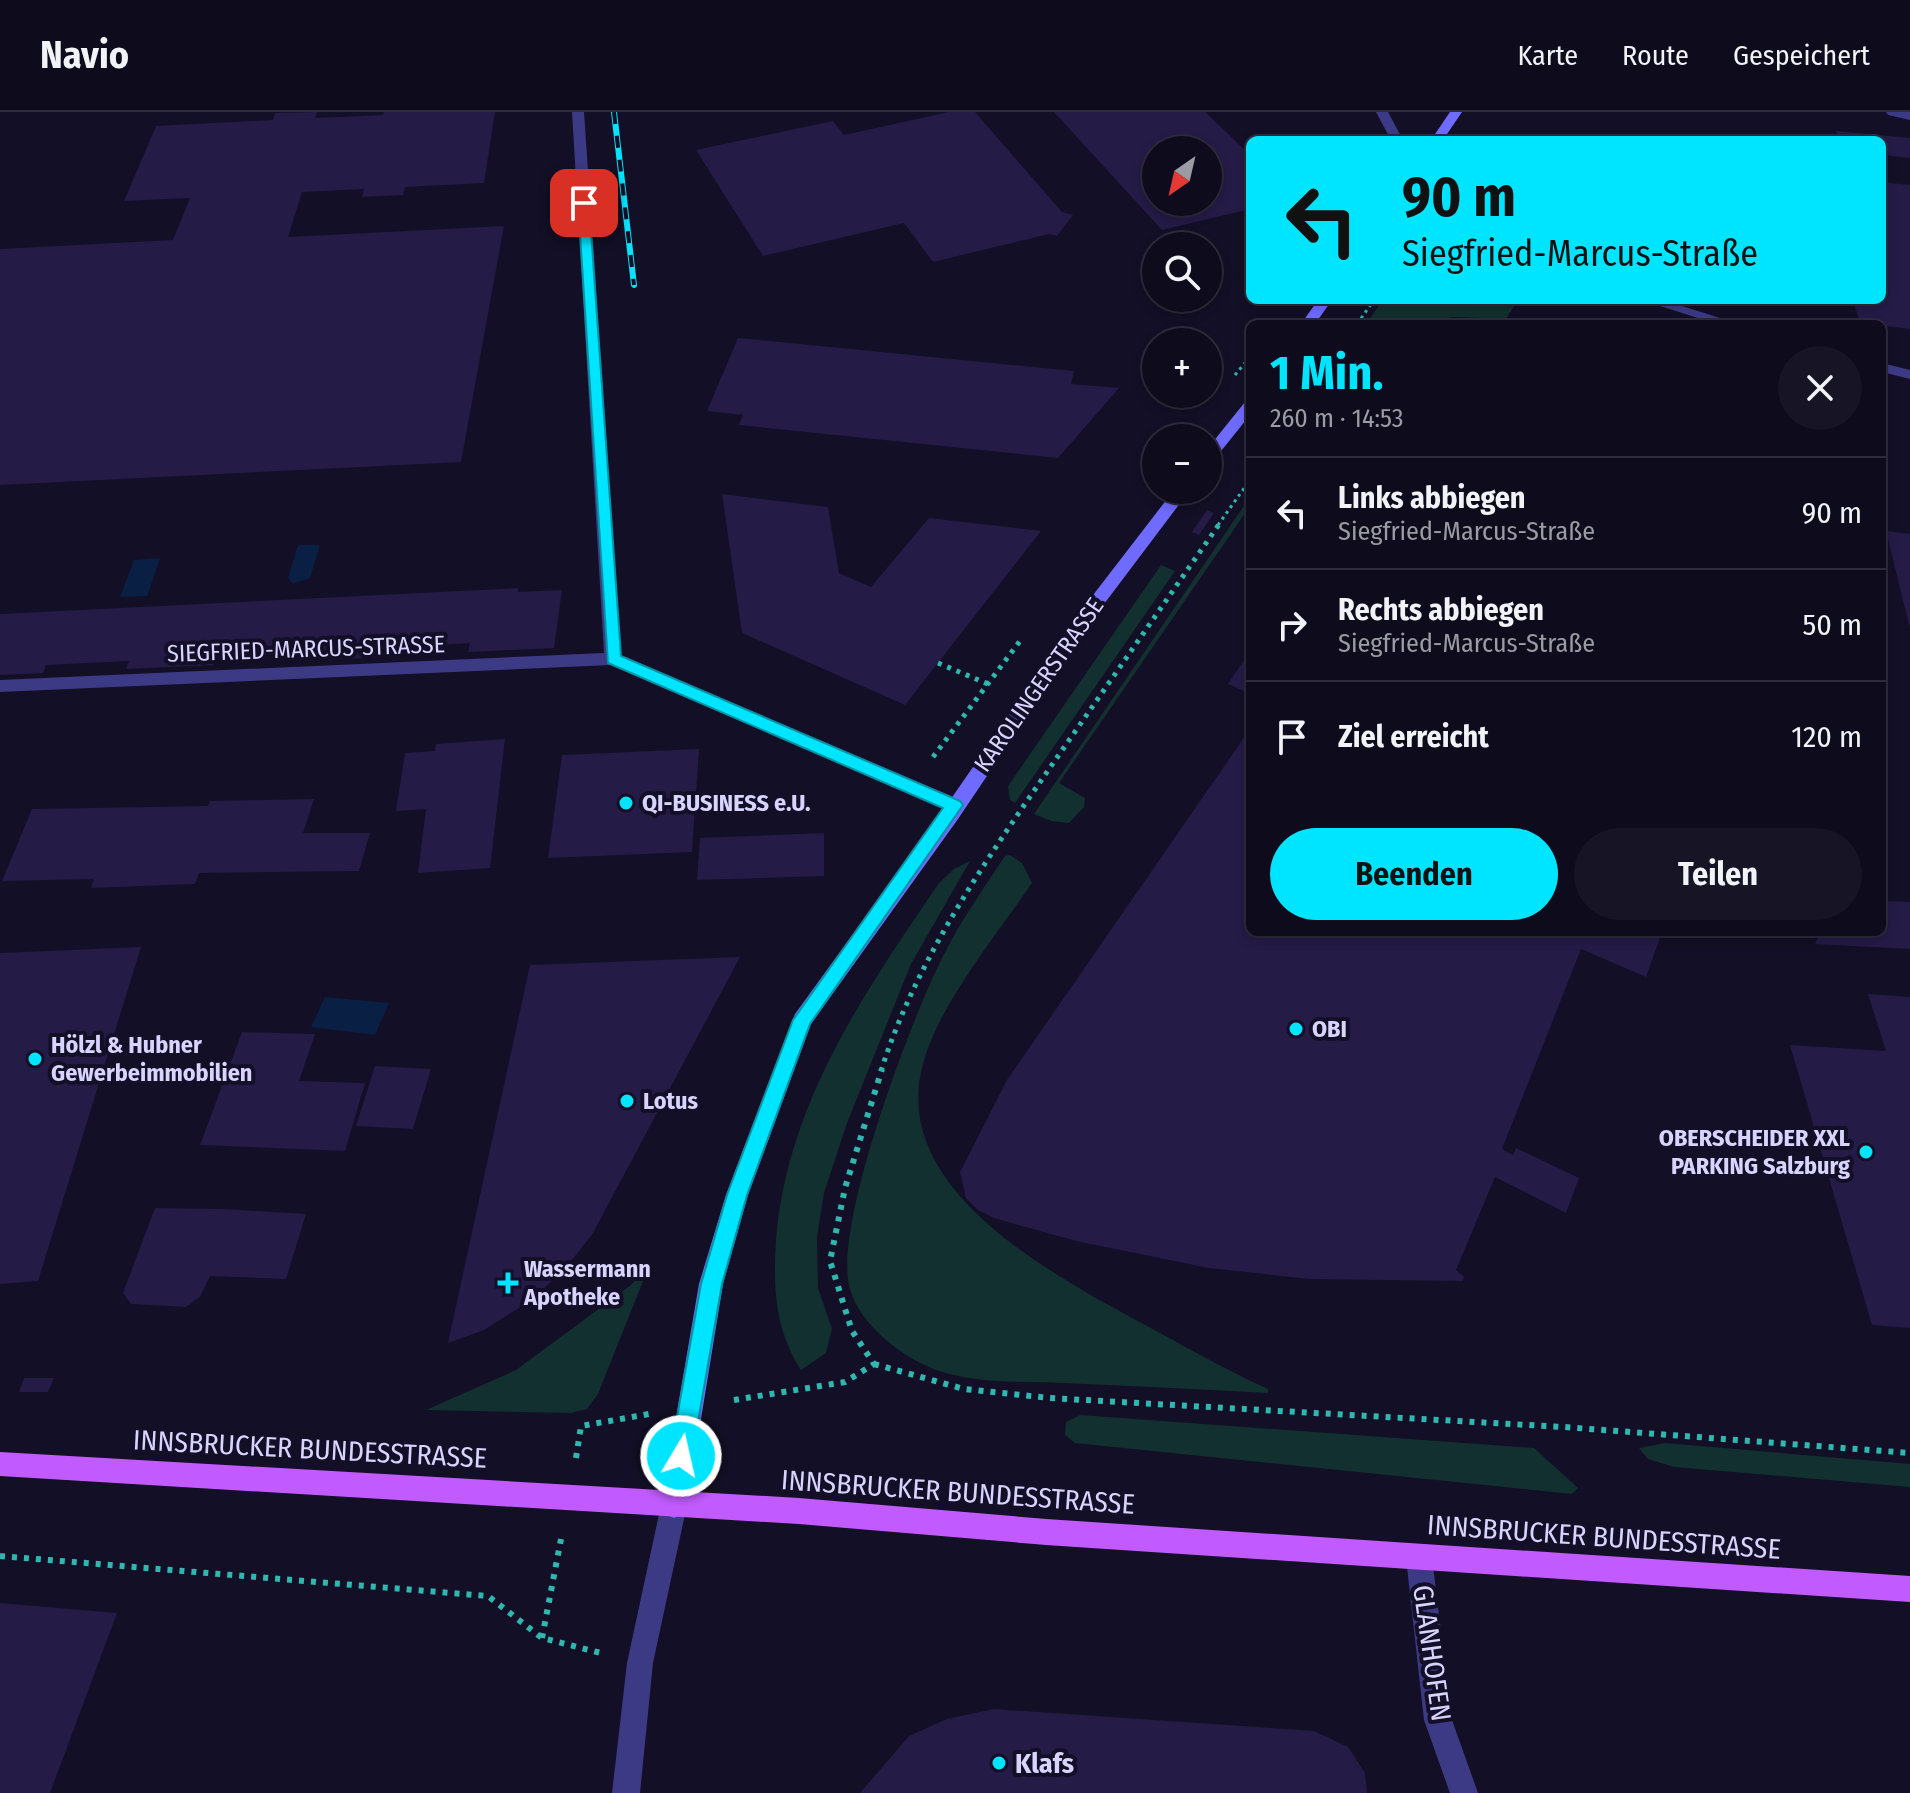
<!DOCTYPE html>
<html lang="de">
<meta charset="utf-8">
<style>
:root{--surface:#0e0b1c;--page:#171425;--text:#f1f3f6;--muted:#9b9ba3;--line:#2e2b3b;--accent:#00e5ff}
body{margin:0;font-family:"Fira Sans Condensed",sans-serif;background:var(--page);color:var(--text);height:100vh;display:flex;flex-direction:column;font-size:30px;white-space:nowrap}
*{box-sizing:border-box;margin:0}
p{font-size:26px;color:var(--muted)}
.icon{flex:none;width:44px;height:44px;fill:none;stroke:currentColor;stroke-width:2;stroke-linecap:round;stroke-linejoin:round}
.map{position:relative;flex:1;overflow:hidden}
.panel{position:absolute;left:1246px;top:208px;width:640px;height:616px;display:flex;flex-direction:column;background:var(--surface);border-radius:12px;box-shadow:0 4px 12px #0003,0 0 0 2px var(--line)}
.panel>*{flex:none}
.banner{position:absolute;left:1246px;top:24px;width:640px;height:168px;border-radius:12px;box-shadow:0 4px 12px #0003,0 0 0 2px var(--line);background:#00e5ff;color:#111;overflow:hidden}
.needle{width:52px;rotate:214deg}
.controls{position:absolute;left:1142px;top:24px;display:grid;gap:16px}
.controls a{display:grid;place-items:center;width:80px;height:80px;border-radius:50%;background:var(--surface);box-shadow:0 4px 12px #0003,0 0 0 2px var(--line);font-size:40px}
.pin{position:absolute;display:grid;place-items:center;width:68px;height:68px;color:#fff;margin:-34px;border-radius:16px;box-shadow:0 4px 12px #0006}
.me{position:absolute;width:88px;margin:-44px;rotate:9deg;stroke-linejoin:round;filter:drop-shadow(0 0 6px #0008)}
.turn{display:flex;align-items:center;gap:28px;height:168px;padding:0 24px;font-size:36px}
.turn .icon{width:104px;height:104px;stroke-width:2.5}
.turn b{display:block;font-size:56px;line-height:68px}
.round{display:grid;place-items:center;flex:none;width:84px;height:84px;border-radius:42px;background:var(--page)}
.overview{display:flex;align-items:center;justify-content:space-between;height:136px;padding:0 24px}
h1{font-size:48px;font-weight:700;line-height:60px;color:var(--accent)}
.button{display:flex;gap:16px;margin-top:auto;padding:16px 24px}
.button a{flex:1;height:92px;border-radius:48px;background:var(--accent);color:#111;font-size:32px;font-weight:700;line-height:92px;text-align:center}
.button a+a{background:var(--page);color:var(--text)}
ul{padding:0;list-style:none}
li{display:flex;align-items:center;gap:24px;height:112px;padding:0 24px;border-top:2px solid var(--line)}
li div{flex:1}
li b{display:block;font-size:30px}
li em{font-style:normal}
header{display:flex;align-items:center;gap:48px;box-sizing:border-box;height:112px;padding:0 40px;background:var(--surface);border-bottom:2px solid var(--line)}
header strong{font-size:38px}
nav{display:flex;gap:44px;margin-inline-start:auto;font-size:28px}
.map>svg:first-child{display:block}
.green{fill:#12302f}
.water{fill:#0a1f44}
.building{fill:#241b47;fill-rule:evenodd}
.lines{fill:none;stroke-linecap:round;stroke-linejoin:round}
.path-far2{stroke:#2fb8b0;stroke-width:3;stroke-dasharray:3 4;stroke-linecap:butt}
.path-far1{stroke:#2fb8b0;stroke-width:5;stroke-dasharray:4 6;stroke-linecap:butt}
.path{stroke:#2fb8b0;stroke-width:6;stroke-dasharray:5 7;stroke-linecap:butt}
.lane{fill:#3d3a85;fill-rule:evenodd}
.street{fill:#3d3a85;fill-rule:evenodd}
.secondary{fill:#6f6bff;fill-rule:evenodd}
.primary{fill:#c25bff;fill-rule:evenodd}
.rail-casing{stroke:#00e5ff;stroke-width:6}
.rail{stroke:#130f26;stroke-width:4;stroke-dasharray:12;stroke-linecap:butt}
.route{fill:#00e5ff;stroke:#0095a6;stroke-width:2}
.poi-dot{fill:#00e5ff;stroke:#130f26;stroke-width:3}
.labels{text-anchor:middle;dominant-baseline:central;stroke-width:8;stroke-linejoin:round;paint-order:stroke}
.street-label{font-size:24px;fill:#d9d4ff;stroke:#130f26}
.poi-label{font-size:24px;font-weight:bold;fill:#d9d4ff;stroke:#130f26;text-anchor:start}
.near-street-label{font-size:28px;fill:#d9d4ff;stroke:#130f26}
.near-poi-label{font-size:28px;font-weight:bold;fill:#d9d4ff;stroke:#130f26;text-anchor:start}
</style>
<header>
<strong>Navio</strong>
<nav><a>Karte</a><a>Route</a><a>Gespeichert</a></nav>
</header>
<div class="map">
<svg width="1910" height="1681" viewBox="0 0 1910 1681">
<rect width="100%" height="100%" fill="#130f26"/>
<!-- green -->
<g class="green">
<polygon points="1383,188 1518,188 1506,207 1453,205 1425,212 1366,212"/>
<polygon points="1250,385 1250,394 1059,671 1085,686 1084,695 1069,711 1051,709 1034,702"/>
<polygon points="1161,453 1175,459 1015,691 1010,688 1008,674"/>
<path d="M1010,743l12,8 10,20c-36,53 -93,121 -109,181 -34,123 124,207 211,255 45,24 88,49 134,70v4c-69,-4 -137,-7 -206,-10 -42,-2 -86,1 -126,-13 -34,-13 -76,-45 -86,-81 -19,-61 66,-286 100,-346 16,-30 36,-58 55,-87z"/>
<path d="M970,749l-59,103 -64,159 -23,70 -7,44 1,51 14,41 -6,24 -25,17c-26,-41 -28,-82 -25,-130 11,-136 88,-247 163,-357l15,-14z"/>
<polygon points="651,1149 598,1282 587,1297 571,1301 426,1298 516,1258 631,1173"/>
<polygon points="1080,1303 1534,1336 1578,1376 1572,1382 1075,1331 1065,1323 1066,1310"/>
<polygon points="1665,1331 1910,1352 1910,1375 1674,1355 1648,1347 1639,1336"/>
</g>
<!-- water -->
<g class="water">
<polygon points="298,433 320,433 310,466 293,472 288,466"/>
<polygon points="160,446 147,484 120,485 134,448"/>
<polygon points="325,885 389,891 375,923 311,915"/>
</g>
<!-- building -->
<g class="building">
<polygon points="317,0 315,6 383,3 384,0 495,0 484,71 405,75 403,83 362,85 364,77 302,80 288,125 504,114 461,350 0,373 0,137 173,128 190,86 124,89 156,14 273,8 275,1"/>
<polygon points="949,0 975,0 1062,100 1073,103 1057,124 1049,122 933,150 904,111 763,144 696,38 833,9 844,23"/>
<path d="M1054,0h151l45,43v54l-88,21zM1156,38h52v52h-52z"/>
<polygon points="1836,19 1910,26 1910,46 1882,43 1882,28 1839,28"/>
<polygon points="1882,70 1910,73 1910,217 1860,211 1853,188 1882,188"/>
<polygon points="1162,218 1197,221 1196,230 1161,230"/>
<polygon points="738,226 1074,259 1071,272 1119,276 1058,346 739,313 743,303 707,299"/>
<polygon points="722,382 828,395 839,461 871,475 929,406 1041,419 905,593 742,521"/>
<polygon points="1207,398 1214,401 1199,423 1192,420"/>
<polygon points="1886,419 1910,422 1910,512 1909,513"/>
<polygon points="518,476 518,480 562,478 554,536 468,540 470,531 389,536 387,545 300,549 302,540 216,545 214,553 126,557 129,549 46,553 43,561 0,563 0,502"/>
<polygon points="1250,539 1250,582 1228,572"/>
<polygon points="1250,617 1250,820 1662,820 1646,865 1581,837 1502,1037 1513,1043 1516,1036 1579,1066 1566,1101 1495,1065 1456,1158 1464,1165 1463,1169 1310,1167 1209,1156 1076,1129 994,1106 978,1098 966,1086 960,1060 1007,968"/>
<polygon points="505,627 490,756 418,761 426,697 396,699 405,641 435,639 436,632"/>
<polygon points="699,637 692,740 548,746 562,643"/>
<polygon points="314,687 303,721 370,721 359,759 199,761 195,772 91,776 94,767 2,769 32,697 208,694 210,689"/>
<polygon points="824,721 824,764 697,768 700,726"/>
<polygon points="1882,789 1910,790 1910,837 1815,832 1821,820 1882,820"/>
<polygon points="141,835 38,1169 0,1172 0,841"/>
<polygon points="740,845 593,1121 565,1157 530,1189 484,1218 448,1231 530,853"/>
<polygon points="1868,882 1910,885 1910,1216 1872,1213 1790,933 1886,939"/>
<polygon points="242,920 315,922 299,969 365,971 345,1039 200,1033"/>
<polygon points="375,954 431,957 413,1017 356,1014"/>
<polygon points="155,1096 225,1097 306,1102 286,1167 210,1164 200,1185 186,1195 131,1192 123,1181"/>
<polygon points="24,1266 54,1266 48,1280 19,1280"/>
<polygon points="0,1491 117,1501 50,1681 0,1681"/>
<polygon points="994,1597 1314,1619 1348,1635 1365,1661 1367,1681 860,1681 909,1624 947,1607"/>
</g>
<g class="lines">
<!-- path-far2 -->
<g class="path-far2">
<polyline points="1357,212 1374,188"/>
<polyline points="1235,263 1250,245"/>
<polyline points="1218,413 1250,368"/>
</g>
<!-- path-far1 -->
<g class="path-far1">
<polyline points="938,551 988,572"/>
<polyline points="933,645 1023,525"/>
<path d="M881,959c36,-114 108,-215 175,-312 55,-79 109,-157 164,-236"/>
</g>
<!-- path -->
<g class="path">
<polyline points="874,1252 964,1277 1049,1286 1564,1315 1910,1341"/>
<polyline points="734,1288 845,1270 874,1252 852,1219 830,1149 845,1076 882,957"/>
<polyline points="576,1346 581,1314 649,1302"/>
<polyline points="0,1444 488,1484 542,1526 601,1541"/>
<polyline points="542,1526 561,1427"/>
</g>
<!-- lane -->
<polygon class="lane" points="1886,0 1910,0 1910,8 1888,3"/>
<!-- street -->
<g class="street">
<polygon points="572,0 584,0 621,544 961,688 963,693 961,698 947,698 611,553 0,580 0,568 604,541"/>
<polygon points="1376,0 1388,0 1403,28 1391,28"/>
<polygon points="1641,188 1663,188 1739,212 1717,212"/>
<polygon points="1882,251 1910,258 1910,267 1882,260"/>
<polygon points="674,1380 683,1384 687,1393 653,1551 640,1681 612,1681 627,1551 661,1393 665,1384"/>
<polygon points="1419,1433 1428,1437 1432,1446 1452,1608 1478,1681 1450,1681 1424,1608 1406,1446 1410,1437"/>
</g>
<!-- secondary -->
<g class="secondary">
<polygon points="1450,0 1462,0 1443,28 1431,28"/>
<polygon points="1318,188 1332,188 1315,212 1301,212"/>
<polygon points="1250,288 1250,303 1213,349 1208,351 1208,336 1245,290"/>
<polygon points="1174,378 1190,378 1092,508 958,707 811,912 748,1083 723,1172 687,1393 683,1402 674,1406 665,1402 661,1393 699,1172 726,1083 795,902 944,697 1080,500"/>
</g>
<!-- primary -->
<polygon class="primary" points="0,1340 799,1386 1046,1407 1910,1464 1910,1490 1046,1433 799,1412 0,1364"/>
<!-- rail casing -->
<g class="rail-casing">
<polyline id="rail" points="614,0 634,173"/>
</g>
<!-- rail -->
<use href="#rail" class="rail"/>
</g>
<!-- route -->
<polygon class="route" points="584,88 589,91 621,544 960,689 963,693 810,912 747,1083 722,1172 692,1344 689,1352 681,1355 673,1352 670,1344 701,1172 727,1083 793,908 943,696 608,551 578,91"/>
<!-- markers -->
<g class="poi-dot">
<circle cx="626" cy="691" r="8"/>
<circle cx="1296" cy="917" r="8"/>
<circle cx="35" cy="947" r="8"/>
<circle cx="627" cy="989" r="8"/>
<circle cx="1866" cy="1040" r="8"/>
<path d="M504 1159h8v8h8v8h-8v8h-8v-8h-8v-8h8z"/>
<circle cx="999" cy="1651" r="8"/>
</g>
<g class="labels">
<!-- street labels -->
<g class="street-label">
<text transform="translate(306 537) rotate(-2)">SIEGFRIED-MARCUS-STRASSE</text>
<text transform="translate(1039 573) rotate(-55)">KAROLINGERSTRASSE</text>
</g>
<!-- poi labels -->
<g class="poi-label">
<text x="642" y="691">QI-BUSINESS e.U.</text>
<text x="1312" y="917">OBI</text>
<text x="51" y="933">Hölzl &amp; Hubner<tspan x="51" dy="28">Gewerbeimmobilien</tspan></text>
<text x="643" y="989">Lotus</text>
<text x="1850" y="1026" text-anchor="end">OBERSCHEIDER XXL<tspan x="1850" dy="28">PARKING Salzburg</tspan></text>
<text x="524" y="1157">Wassermann<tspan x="524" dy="28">Apotheke</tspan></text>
</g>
<!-- near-street labels -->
<g class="near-street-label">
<text transform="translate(310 1337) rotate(3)">INNSBRUCKER BUNDESSTRASSE</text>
<text transform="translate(958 1380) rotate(4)">INNSBRUCKER BUNDESSTRASSE</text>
<text transform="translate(1604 1425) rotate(4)">INNSBRUCKER BUNDESSTRASSE</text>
<text transform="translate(1432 1541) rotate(82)">GLANHOFEN</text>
</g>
<!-- near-poi labels -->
<g class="near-poi-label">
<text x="1015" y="1651">Klafs</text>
</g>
</g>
</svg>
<div class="controls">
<a><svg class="needle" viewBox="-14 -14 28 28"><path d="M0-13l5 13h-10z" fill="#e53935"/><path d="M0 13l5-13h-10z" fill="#9b9ba3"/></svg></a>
<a><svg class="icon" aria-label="search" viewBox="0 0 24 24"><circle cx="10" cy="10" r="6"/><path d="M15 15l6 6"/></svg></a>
<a>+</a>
<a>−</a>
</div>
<div class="pin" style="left:584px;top:91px;background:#d93025"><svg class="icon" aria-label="arrive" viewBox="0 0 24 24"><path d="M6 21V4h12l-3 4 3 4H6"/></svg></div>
<svg class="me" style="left:681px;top:1344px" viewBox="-20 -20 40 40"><circle r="17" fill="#00e5ff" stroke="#fff" stroke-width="3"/><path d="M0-11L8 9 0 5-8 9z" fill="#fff"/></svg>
<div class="banner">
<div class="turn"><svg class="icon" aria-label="left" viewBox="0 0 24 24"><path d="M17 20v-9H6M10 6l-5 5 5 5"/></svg><div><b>90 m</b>Siegfried-Marcus-Straße</div></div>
</div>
<section class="panel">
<div class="overview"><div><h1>1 Min.</h1><p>260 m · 14:53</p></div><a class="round"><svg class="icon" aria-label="close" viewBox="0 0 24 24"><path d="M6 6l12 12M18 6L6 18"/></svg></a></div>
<ul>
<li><svg class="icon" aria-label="left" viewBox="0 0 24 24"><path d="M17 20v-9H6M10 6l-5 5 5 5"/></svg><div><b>Links abbiegen</b><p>Siegfried-Marcus-Straße</p></div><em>90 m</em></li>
<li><svg class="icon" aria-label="right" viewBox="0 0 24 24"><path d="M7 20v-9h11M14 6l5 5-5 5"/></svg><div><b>Rechts abbiegen</b><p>Siegfried-Marcus-Straße</p></div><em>50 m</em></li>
<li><svg class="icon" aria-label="arrive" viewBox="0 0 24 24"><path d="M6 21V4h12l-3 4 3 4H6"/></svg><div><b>Ziel erreicht</b></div><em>120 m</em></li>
</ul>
<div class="button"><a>Beenden</a><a>Teilen</a></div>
</section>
</div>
